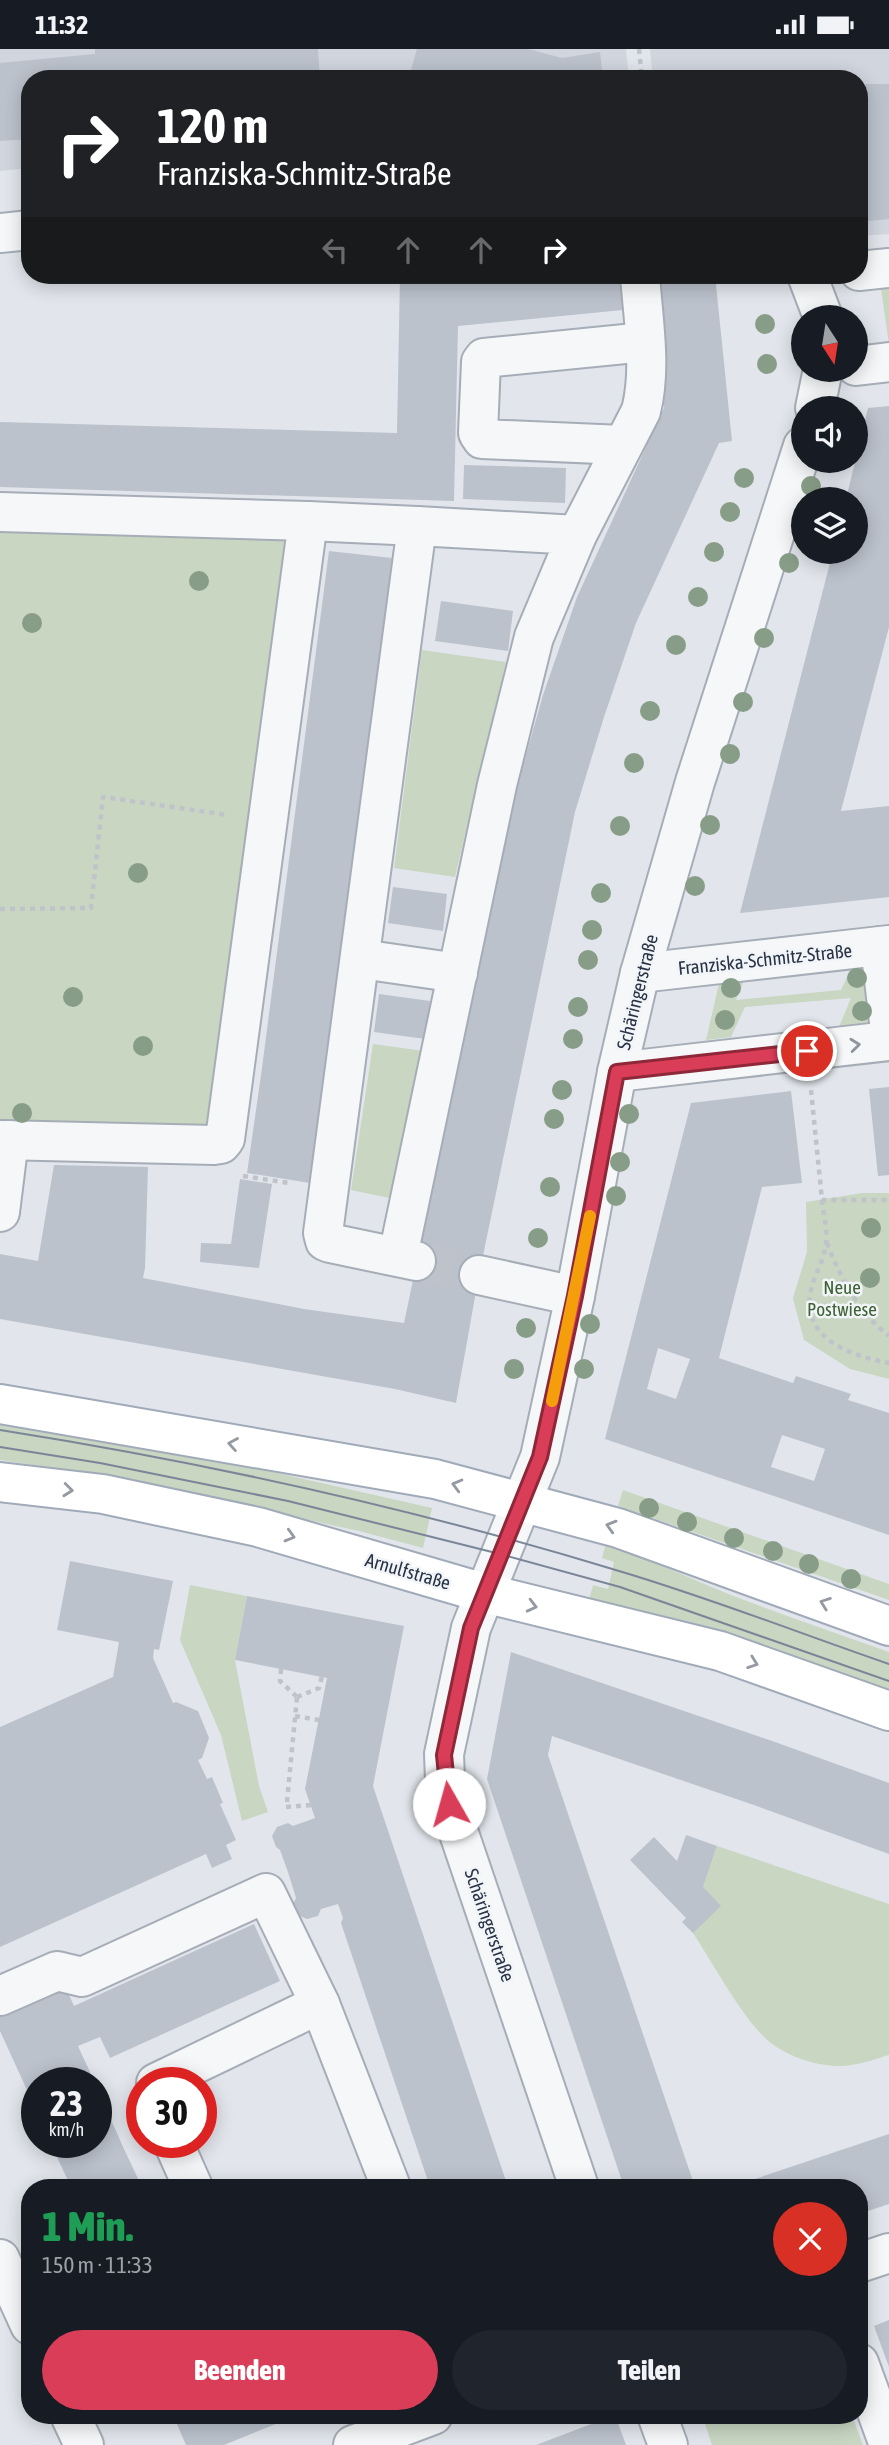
<!DOCTYPE html>
<html lang="de">
<meta charset="utf-8">
<style>
:root{--surface:#171b24;--page:#20242c;--text:#f1f3f6;--muted:#9ea1a6;--accent:#da3d58}
body{margin:0;font-family:"Asap Condensed",sans-serif;background:var(--page);color:var(--text);height:100vh;display:flex;flex-direction:column;font-size:26px;white-space:nowrap}
*{box-sizing:border-box;margin:0}
p{font-size:23px;color:var(--muted)}
.icon{flex:none;width:38px;height:38px;fill:none;stroke:currentColor;stroke-width:2;stroke-linecap:round;stroke-linejoin:round}
.map{position:relative;flex:1;overflow:hidden}
.drawer{position:absolute;left:21px;top:2130px;width:847px;height:245px;display:flex;flex-direction:column;background:var(--surface);border-radius:28px;box-shadow:0 4px 18px #0003}
.drawer>*{flex:none}
.guide{position:absolute;left:21px;top:21px;width:847px;height:214px;border-radius:28px;box-shadow:0 4px 18px #0003;background:#202124;color:#fff;overflow:hidden}
.needle{width:46px;rotate:168deg}
.controls{position:absolute;left:791px;top:256px;display:grid;gap:14px}
.controls a{display:grid;place-items:center;width:77px;height:77px;border-radius:50%;background:var(--surface);box-shadow:0 4px 18px #0003;font-size:35px}
.speed{position:absolute;left:21px;top:2018px;display:flex;gap:14px;font-size:35px;font-weight:700;text-align:center}
.speed>*{display:grid;place-content:center;width:91px;height:91px;border-radius:50%;background:var(--surface);box-shadow:0 4px 18px #0003;line-height:1}
.speed small{font-size:18px;font-weight:400}
.speed .limit{border:10px solid #d22;background:#fff;color:#111}
.pin{position:absolute;display:grid;place-items:center;width:60px;height:60px;color:#fff;margin:-30px;border:4px solid #fff;border-radius:50%;box-shadow:0 2px 7px #0007}
.me{position:absolute;width:77px;margin:-38px;rotate:353deg;stroke-linejoin:round;filter:drop-shadow(0 0 5px #0008)}
.turn{display:flex;align-items:center;gap:24px;height:147px;padding:0 21px;font-size:32px}
.turn .icon{width:91px;height:91px;stroke-width:2.5}
.turn b{display:block;font-size:49px;line-height:60px}
.lanes{display:flex;align-items:center;height:66px;padding:0 21px;background:#0003;justify-content:center;gap:35px;direction:ltr}
.lanes .off{opacity:.35}
.round{display:grid;place-items:center;flex:none;width:74px;height:74px;border-radius:37px;background:var(--page)}
.summary{display:flex;align-items:center;justify-content:space-between;height:119px;padding:0 21px}
h1{font-size:42px;font-weight:800;line-height:52px;color:#1e9e55}
.cta{display:flex;gap:14px;margin-top:auto;padding:14px 21px}
.cta a{flex:1;height:80px;border-radius:42px;background:var(--accent);color:#fff;font-size:28px;font-weight:800;line-height:80px;text-align:center}
.cta a+a{background:var(--page);color:var(--text)}
.status{display:flex;justify-content:space-between;align-items:center;height:49px;padding:0 35px;background:var(--surface);direction:ltr}
.status svg{height:19px;fill:currentColor}
.map>svg:first-child{display:block}
.built{fill:#d0d5de}
.green{fill:#c8d6c2}
.building{fill:#bbc2cc;fill-rule:evenodd}
.lines{fill:none;stroke-linecap:round;stroke-linejoin:round}
.minor-tunnel{stroke:#bdc2cb;stroke-width:38;stroke-dasharray:38 19;stroke-linecap:butt}
.minor-casing{stroke:#a6adb7;stroke-width:42}
.major-casing{stroke:#a0aab8;stroke-width:42}
.path{stroke:#c0c4ca;stroke-width:4.5;stroke-dasharray:5 5;stroke-linecap:butt}
.minor{stroke:#f5f7f9;stroke-width:38}
.major{stroke:#fff;stroke-width:38}
.tram{stroke:#7a8597;stroke-width:2}
.tree{fill:#889d87}
.oneway{stroke:#8e959f}
.oneway2{stroke:#9499a2}
.route-casing{stroke:#8e2839;stroke-width:18}
.route{stroke:#da3d58;stroke-width:12}
.slow{stroke:#f59e0b;stroke-width:12}
.labels{text-anchor:middle;dominant-baseline:central;stroke-width:5;stroke-linejoin:round;paint-order:stroke}
.street-label{font-size:19px;fill:#283345;stroke:#f2f5f8}
.park-label{font-size:19px;fill:#3e6234;stroke:#f2f5f8}
</style>
<div class="status"><b>11:32</b><svg viewBox="0 0 49 12"><path d="M0 12V9h3v3zM5 12V6h3v6zM10 12V3h3v9zM15 12V0h3v12zM26 1h20v11H26zM47 4h2v5h-2z"/></svg></div>
<div class="map">
<svg width="889" height="2396" viewBox="0 0 889 2396">
<rect width="100%" height="100%" fill="#e2e6ec"/>
<!-- built -->
<g class="built">
<polygon points="0,0 626,0 629,30 30,30 30,119 0,122"/>
<polygon points="650,0 889,0 889,185 859,187 859,30 653,30"/>
</g>
<!-- green -->
<g class="green">
<polygon points="889,232 889,295 880,233"/>
<polygon points="0,474 291,485 229,1077 0,1076"/>
<polygon points="422,601 506,613 455,828 394,819"/>
<polygon points="854,913 865,917 872,968 867,975 839,978 851,949 745,958 731,988 706,991 721,926 747,924 736,951 841,941"/>
<polygon points="373,995 424,1002 394,1150 351,1141"/>
<polygon points="862,1144 889,1144 889,1330 850,1320 804,1291 793,1249 807,1203 806,1153"/>
<polygon points="0,1369 185,1403 432,1459 423,1499 359,1482 101,1426 0,1411"/>
<polygon points="623,1441 889,1535 889,1551 618,1457"/>
<path d="M606,1494c42,16 83,35 125,52 52,20 105,38 158,57v39c-71,-26 -142,-53 -216,-71 -28,-8 -56,-12 -84,-20l4,-15 15,4 6,-27 -12,-4z"/>
<polygon points="190,1536 247,1547 235,1611 259,1737 268,1763 242,1772 221,1686 180,1591"/>
<path d="M717,1797l172,58v151c-16,5 -31,10 -47,11 -23,1 -53,-9 -71,-23 -27,-21 -58,-80 -78,-110l10,-46z"/>
<polygon points="702,2366 852,2366 863,2396 712,2396"/>
</g>
<!-- building -->
<g class="building">
<polygon points="95,0 318,0 320,30 30,30 30,90 0,92 0,14 95,5"/>
<polygon points="417,0 528,0 562,9 600,3 603,30 432,30 410,24"/>
<polygon points="859,35 889,35 889,170 859,173"/>
<polygon points="400,226 630,226 633,260 458,277 454,452 0,438 0,373 397,384"/>
<polygon points="651,226 715,226 732,392 719,394 636,574 604,668 575,763 479,1226 456,1354 395,1340 0,1270 0,1205 38,1212 54,1116 148,1118 145,1219 143,1229 304,1260 404,1274 515,745 543,646 577,548 664,359"/>
<polygon points="889,357 889,578 841,762 889,757 889,848 740,864 833,502 856,502 856,450 846,450 868,359"/>
<polygon points="464,416 566,419 565,454 463,450"/>
<polygon points="329,502 392,509 339,925 310,1134 247,1124 262,1019"/>
<polygon points="441,552 513,562 508,602 435,592"/>
<polygon points="393,838 447,845 443,882 388,874"/>
<polygon points="379,945 430,952 425,990 374,983"/>
<polygon points="889,1038 889,1126 878,1127 869,1040"/>
<path d="M791,1042l11,92 -40,4 -43,171 74,25 3,-7 55,18 -3,6 41,13v122l-284,-96 86,-336zM658,1299l32,11 -14,40 -29,-10zM782,1386l43,14 -11,32 -43,-14z"/>
<polygon points="240,1130 272,1135 259,1219 200,1213 201,1194 231,1195"/>
<polygon points="70,1512 173,1532 159,1601 154,1600 153,1609 173,1654 176,1653 198,1662 209,1689 202,1709 198,1711 207,1730 212,1728 223,1754 220,1755 236,1791 226,1796 232,1810 212,1819 206,1805 0,1898 0,1678 113,1628 119,1593 57,1581"/>
<polygon points="247,1547 404,1577 373,1737 508,2138 430,2138 341,1874 343,1869 338,1855 321,1860 318,1867 307,1870 297,1866 293,1855 296,1849 288,1823 280,1801 276,1798 272,1787 277,1778 288,1774 293,1777 315,1769 305,1740 327,1629 235,1611"/>
<polygon points="511,1603 775,1693 889,1734 889,1805 754,1756 552,1687 548,1706 695,2138 624,2138 487,1730"/>
<polygon points="686,1786 717,1797 703,1838 721,1857 693,1884 682,1873 686,1869 630,1811 654,1788 677,1812"/>
<polygon points="254,1875 280,1932 110,2009 100,1988 78,1997 95,2034 37,2034 37,2063 0,1982 0,1966 65,1937 74,1957"/>
<polygon points="96,2037 124,2100 142,2138 71,2138 50,2093 96,2093"/>
<polygon points="889,2085 889,2155 859,2165 859,2138 731,2138"/>
<polygon points="889,2271 889,2318 874,2277"/>
<polygon points="173,2366 298,2366 224,2396 186,2396"/>
<polygon points="615,2366 626,2396 536,2396"/>
</g>
<g class="lines">
<!-- minor-tunnel -->
<polyline class="minor-tunnel" points="416,1212 479,1226"/>
<!-- minor casing -->
<g class="minor-casing">
<g id="minor">
<polyline points="0,184 30,181"/>
<polyline points="859,222 889,219"/>
<polyline points="807,226 823,268"/>
<polyline points="856,317 889,313"/>
<polyline points="815,359 823,320"/>
<polyline points="623,396 482,390 478,384 481,313 484,309 645,293"/>
<polyline points="0,463 308,472 225,1090 221,1095 214,1096 0,1091"/>
<polyline points="308,472 417,477"/>
<path d="M577,486l64,-124c11,-43 2,-92 -1,-136"/>
<polyline points="880,897 889,973"/>
<polyline points="361,910 458,924"/>
<polyline points="640,924 889,896"/>
<polyline points="617,1023 889,992"/>
<polyline points="0,1163 9,1091"/>
<polyline points="398,1207 497,736 534,588 577,486 417,477 323,1184 325,1192 330,1194 416,1212"/>
<polyline points="479,1226 575,1247"/>
<polyline points="0,1947 57,1922 82,1928 266,1844 320,1955 391,2138"/>
<polyline points="156,2034 320,1955"/>
<polyline points="173,2093 193,2138"/>
<polyline points="579,2138 449,1755 445,1731 444,1705 471,1579 540,1408 575,1247 617,1023 640,924 695,733 803,397"/>
<polyline points="0,2210 30,2276"/>
<polyline points="859,2214 889,2204"/>
<polyline points="859,2314 889,2396"/>
<polyline points="70,2366 84,2396"/>
<polyline points="657,2366 668,2396"/>
<polyline points="353,2396 433,2366"/>
</g>
</g>
<!-- major casing -->
<g class="major-casing">
<g id="major">
<polyline points="0,1355 435,1430 618,1479 889,1577"/>
<polyline points="0,1433 103,1445 258,1478 484,1544 720,1602 889,1662"/>
</g>
</g>
<!-- path -->
<g class="path">
<polyline points="639,0 642,30"/>
<polyline points="0,860 91,859 103,748 228,766"/>
<polyline points="811,1041 822,1151 889,1151"/>
<polyline points="243,1127 289,1134"/>
<path d="M822,1151c1,13 6,30 4,43 -1,16 -12,32 -15,47 -11,49 41,66 78,73"/>
<path d="M827,1194c14,36 31,69 62,93"/>
<polyline points="281,1620 280,1632 297,1648"/>
<polyline points="297,1648 319,1639 322,1627"/>
<polyline points="295,1667 319,1671"/>
<polyline points="287,1753 297,1648"/>
<polyline points="286,1758 311,1756"/>
</g>
<!-- minor -->
<use href="#minor" class="minor"/>
<!-- major -->
<use href="#major" class="major"/>
<!-- tram -->
<g class="tram">
<path d="M0,1381c209,33 416,79 619,141 91,27 180,62 270,93"/>
<polyline points="0,1398 100,1414 288,1452 500,1505 620,1538 889,1632"/>
</g>
</g>
<!-- trees -->
<g class="tree">
<circle cx="765" cy="275" r="10"/>
<circle cx="767" cy="315" r="10"/>
<circle cx="744" cy="429" r="10"/>
<circle cx="811" cy="437" r="10"/>
<circle cx="730" cy="463" r="10"/>
<circle cx="714" cy="503" r="10"/>
<circle cx="789" cy="514" r="10"/>
<circle cx="199" cy="532" r="10"/>
<circle cx="698" cy="548" r="10"/>
<circle cx="32" cy="574" r="10"/>
<circle cx="764" cy="589" r="10"/>
<circle cx="676" cy="596" r="10"/>
<circle cx="743" cy="653" r="10"/>
<circle cx="650" cy="662" r="10"/>
<circle cx="730" cy="705" r="10"/>
<circle cx="634" cy="714" r="10"/>
<circle cx="710" cy="776" r="10"/>
<circle cx="620" cy="777" r="10"/>
<circle cx="138" cy="824" r="10"/>
<circle cx="695" cy="837" r="10"/>
<circle cx="601" cy="844" r="10"/>
<circle cx="592" cy="881" r="10"/>
<circle cx="588" cy="911" r="10"/>
<circle cx="857" cy="929" r="10"/>
<circle cx="731" cy="939" r="10"/>
<circle cx="73" cy="948" r="10"/>
<circle cx="578" cy="958" r="10"/>
<circle cx="862" cy="962" r="10"/>
<circle cx="725" cy="971" r="10"/>
<circle cx="573" cy="990" r="10"/>
<circle cx="143" cy="997" r="10"/>
<circle cx="562" cy="1041" r="10"/>
<circle cx="22" cy="1064" r="10"/>
<circle cx="629" cy="1065" r="10"/>
<circle cx="554" cy="1070" r="10"/>
<circle cx="620" cy="1113" r="10"/>
<circle cx="550" cy="1138" r="10"/>
<circle cx="616" cy="1147" r="10"/>
<circle cx="871" cy="1179" r="10"/>
<circle cx="538" cy="1189" r="10"/>
<circle cx="870" cy="1229" r="10"/>
<circle cx="590" cy="1275" r="10"/>
<circle cx="526" cy="1279" r="10"/>
<circle cx="514" cy="1320" r="10"/>
<circle cx="584" cy="1320" r="10"/>
<circle cx="649" cy="1459" r="10"/>
<circle cx="687" cy="1473" r="10"/>
<circle cx="734" cy="1489" r="10"/>
<circle cx="773" cy="1502" r="10"/>
<circle cx="809" cy="1515" r="10"/>
<circle cx="851" cy="1530" r="10"/>
</g>
<!-- one-way arrows -->
<defs><path id="oneway-chevron" d="M-2-3.5L2.5 0L-2 3.5" fill="none" stroke-width="1.6" stroke-linecap="round" stroke-linejoin="round" transform="scale(1.75)"/></defs>
<use class="oneway" href="#oneway-chevron" transform="translate(855 996) rotate(-6)"/>
<g class="oneway2">
<use href="#oneway-chevron" transform="translate(233 1395) rotate(-170)"/>
<use href="#oneway-chevron" transform="translate(457 1436) rotate(-165)"/>
<use href="#oneway-chevron" transform="translate(68 1441) rotate(6)"/>
<use href="#oneway-chevron" transform="translate(611 1477) rotate(-164)"/>
<use href="#oneway-chevron" transform="translate(290 1487) rotate(16)"/>
<use href="#oneway-chevron" transform="translate(825 1554) rotate(-160)"/>
<use href="#oneway-chevron" transform="translate(532 1557) rotate(14)"/>
<use href="#oneway-chevron" transform="translate(753 1614) rotate(20)"/>
</g>
<g class="lines">
<!-- route casing -->
<g class="route-casing">
<polyline id="route" points="449,1755 444,1706 471,1579 540,1408 575,1247 617,1023 807,1002"/>
</g>
<!-- route -->
<use href="#route" class="route"/>
<!-- slow -->
<polyline class="slow" points="552,1352 590,1167"/>
</g>
<g class="labels">
<!-- street labels -->
<g class="street-label">
<text transform="translate(765 910) rotate(-6)">Franziska-Schmitz-Straße</text>
<text transform="translate(637 943) rotate(-76)">Schäringerstraße</text>
<text transform="translate(408 1522) rotate(16)">Arnulfstraße</text>
<text transform="translate(490 1876) rotate(71)">Schäringerstraße</text>
</g>
<!-- park labels -->
<g class="park-label">
<text x="842" y="1238">Neue<tspan x="842" dy="22">Postwiese</tspan></text>
</g>
</g>
</svg>
<div class="controls">
<a><svg class="needle" viewBox="-14 -14 28 28"><path d="M0-13l5 13h-10z" fill="#e53935"/><path d="M0 13l5-13h-10z" fill="#9ea1a6"/></svg></a>
<a><svg class="icon" aria-label="sound" viewBox="0 0 24 24"><path d="M4 9h4l5-4v14l-5-4H4zM17 9q2 3 0 6"/></svg></a>
<a><svg class="icon" aria-label="layers" viewBox="0 0 24 24"><path d="M12 4l9 5-9 5-9-5zM3 14l9 5 9-5"/></svg></a>
</div>
<div class="speed"><div>23<small>km/h</small></div><div class="limit">30</div></div>
<div class="pin" style="left:807px;top:1002px;background:#d93025"><svg class="icon" aria-label="arrive" viewBox="0 0 24 24"><path d="M6 21V4h12l-3 4 3 4H6"/></svg></div>
<svg class="me" style="left:449px;top:1755px" viewBox="-20 -20 40 40"><circle r="19" fill="#fff"/><path d="M0-13L10 11 0 6-10 11z" fill="#da3d58"/></svg>
<div class="guide">
<div class="turn"><svg class="icon" aria-label="right" viewBox="0 0 24 24"><path d="M7 20v-9h11M14 6l5 5-5 5"/></svg><div><b>120 m</b>Franziska-Schmitz-Straße</div></div>
<div class="lanes"><svg class="icon off" aria-label="left" viewBox="0 0 24 24"><path d="M17 20v-9H6M10 6l-5 5 5 5"/></svg><svg class="icon off" aria-label="ahead" viewBox="0 0 24 24"><path d="M12 20V5M6 11l6-6 6 6"/></svg><svg class="icon off" aria-label="ahead" viewBox="0 0 24 24"><path d="M12 20V5M6 11l6-6 6 6"/></svg><svg class="icon" aria-label="right" viewBox="0 0 24 24"><path d="M7 20v-9h11M14 6l5 5-5 5"/></svg></div>
</div>
<section class="drawer">
<div class="summary"><div><h1>1 Min.</h1><p>150 m · 11:33</p></div><a class="round" style="background:#d93025;color:#fff"><svg class="icon" aria-label="close" viewBox="0 0 24 24"><path d="M6 6l12 12M18 6L6 18"/></svg></a></div>
<div class="cta"><a>Beenden</a><a>Teilen</a></div>
</section>
</div>
